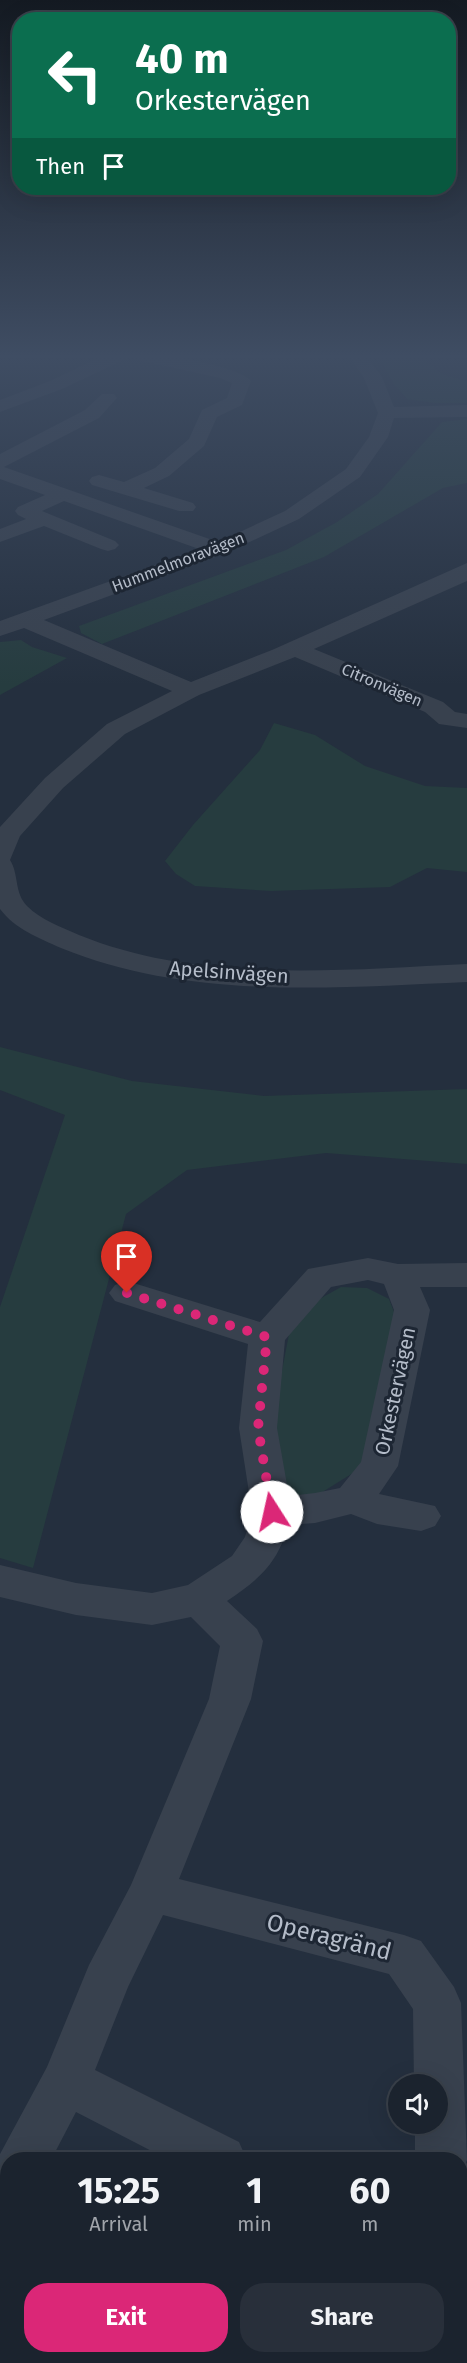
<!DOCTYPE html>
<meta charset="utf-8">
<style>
:root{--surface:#1b232e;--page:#282f3a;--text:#f1f3f6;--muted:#a0a4aa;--line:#39404a;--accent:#db2777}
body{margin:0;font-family:"Fira Sans",sans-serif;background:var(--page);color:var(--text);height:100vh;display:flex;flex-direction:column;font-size:22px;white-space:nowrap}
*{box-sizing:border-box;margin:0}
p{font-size:20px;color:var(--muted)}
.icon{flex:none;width:33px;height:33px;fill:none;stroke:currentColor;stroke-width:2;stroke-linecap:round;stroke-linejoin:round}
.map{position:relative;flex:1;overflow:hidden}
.details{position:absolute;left:0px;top:2152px;width:468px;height:212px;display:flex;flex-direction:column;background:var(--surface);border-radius:24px 24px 0 0;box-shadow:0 6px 24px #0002,0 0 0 2px var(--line)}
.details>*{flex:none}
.hud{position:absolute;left:12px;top:12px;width:444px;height:183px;border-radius:24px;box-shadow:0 6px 24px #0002,0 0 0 2px var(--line);background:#0b6e4f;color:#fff;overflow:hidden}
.tools{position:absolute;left:388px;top:2074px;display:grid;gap:12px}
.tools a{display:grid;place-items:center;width:60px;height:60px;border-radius:50%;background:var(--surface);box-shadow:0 6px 24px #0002,0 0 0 2px var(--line);font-size:30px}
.pin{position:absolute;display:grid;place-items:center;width:51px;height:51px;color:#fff;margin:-62px -26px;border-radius:50% 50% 50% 0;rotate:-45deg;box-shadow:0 0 6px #0007}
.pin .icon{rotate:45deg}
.me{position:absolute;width:66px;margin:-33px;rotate:350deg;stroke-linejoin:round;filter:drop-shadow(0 0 4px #0008)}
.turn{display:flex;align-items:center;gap:21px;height:126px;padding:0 24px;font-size:27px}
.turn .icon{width:78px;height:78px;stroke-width:2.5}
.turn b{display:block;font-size:42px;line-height:51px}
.then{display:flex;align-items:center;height:57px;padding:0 24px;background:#0003;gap:12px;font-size:22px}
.eta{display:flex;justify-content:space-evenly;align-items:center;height:102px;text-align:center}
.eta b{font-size:36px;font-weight:700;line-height:42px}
.cta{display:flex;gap:12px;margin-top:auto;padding:12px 24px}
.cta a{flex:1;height:69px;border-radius:24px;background:var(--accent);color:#fff;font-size:24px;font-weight:700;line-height:69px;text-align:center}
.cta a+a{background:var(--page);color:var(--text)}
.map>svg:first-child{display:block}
.green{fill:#263c3f}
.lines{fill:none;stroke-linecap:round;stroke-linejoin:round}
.minor{fill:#38414e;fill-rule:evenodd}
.route{stroke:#db2777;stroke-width:10;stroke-dasharray:0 18}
.labels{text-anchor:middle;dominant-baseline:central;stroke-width:6;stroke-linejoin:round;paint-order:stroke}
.far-street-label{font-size:16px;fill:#b4bcc9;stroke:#1d2633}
.street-label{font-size:20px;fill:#b4bcc9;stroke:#1d2633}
.near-street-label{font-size:24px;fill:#b4bcc9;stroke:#1d2633}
</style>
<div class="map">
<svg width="467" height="2363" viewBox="0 0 467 2363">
<rect width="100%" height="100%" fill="#242f3e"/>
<!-- green -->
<g class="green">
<path d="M377,354h45c10,18 26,23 45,27v22h-32l-28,-4 -13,-15z"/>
<polygon points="467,419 467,483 443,488 324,557 102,644 81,633 79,626 286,550 337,522 378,494 442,422"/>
<polygon points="21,640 32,647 67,658 0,695 0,642"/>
<polygon points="274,723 315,735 365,766 425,786 467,788 467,872 427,868 390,887 271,891 195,886 176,874 165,861 193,825 260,750"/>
<polygon points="0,1047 132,1081 264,1096 467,1089 467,1164 326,1153 187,1170 126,1214 33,1568 0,1558 0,1307 65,1115 0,1090"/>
<polygon points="341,1287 367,1288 389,1299 399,1325 369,1463 316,1496 277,1499 272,1423 289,1334 316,1301"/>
</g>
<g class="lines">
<!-- minor -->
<g class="minor">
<path d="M107,354c17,0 34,-1 51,0 17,2 84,14 93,27l-9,24 -25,12 -13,29 -35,30 -25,12 49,15 3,4 -3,4h-14l-87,-26 -3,-4 3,-4 7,-2 25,7 31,-14 34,-29 13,-29 25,-12 5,-15 -12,-5 -92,-20 -66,31 -62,23v-12l50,-19z"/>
<path d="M347,354h18l17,23 12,30 73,-2v12l-73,1 -6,19 -28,40 -61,42 -73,34 -182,67 147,62 81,-32 195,-87v18l-153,68 129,53 12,10 12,2v14l-28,-4 -14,-12 -130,-55 -96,38 -74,39 -62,54 -43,48 -10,24c9,14 4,33 17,46 14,14 34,21 52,29 121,49 260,35 388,29v18c-135,6 -279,18 -406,-34 -22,-10 -46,-19 -61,-39v-82l45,-49 62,-54 65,-33 -148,-63 -24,8v-15l199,-72 -135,-48 -22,10 73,30 4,4 -4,4 -7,2 -7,-2 -57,-23 -44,16v-13l26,-10 -8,-4 -3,-4 3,-4 27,-12 -45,-16v-25l85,-44 17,-16h12l3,4 -18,20 -95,49 214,75 67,-31 61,-42 23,-32 9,-24 -14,-35z"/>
<path d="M368,1258l30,6 69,-1v24h-47l10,23 -32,156 -19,28 56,12 6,10 -6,10 -14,5 -44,-7 -26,-10 -36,9 -27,2c-10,39 -29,54 -61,76l30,28 6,12 -12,58 -72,180 225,56 17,6 33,46 7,16 6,157 -7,15v-15h-45v-36h23v-39h-24l-1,-76 -24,-35 -226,-59 -35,72 -33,83 144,72 8,18h-78l-93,-48 -25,48h-43v64l-8,3v-73l47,-87 42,-102 42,-80 78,-186 11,-53 -29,-29 -39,8 -76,-10 -76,-18v-32l76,18 76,10 36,-8 44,-29 13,-19 7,-25 -13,-84 9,-84 -133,-43 -6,-8 6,-8 12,-4 133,41 48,-53zM368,1280l16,4 10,26 -33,152 -21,26 -25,5 -26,3 -12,-68 8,-88 46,-53z"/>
<polygon points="460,2256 467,2259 467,2313 460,2310"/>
</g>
</g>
<!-- sky -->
<linearGradient id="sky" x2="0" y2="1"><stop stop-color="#141a22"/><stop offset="0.52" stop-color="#3f4d63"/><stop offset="1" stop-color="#3f4d63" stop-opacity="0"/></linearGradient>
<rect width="467" height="685" fill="url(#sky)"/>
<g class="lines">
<!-- route -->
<polyline class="route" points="127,1293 267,1337 258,1428 272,1512"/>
</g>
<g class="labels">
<!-- far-street labels -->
<g class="far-street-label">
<text transform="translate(178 562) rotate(-21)">Hummelmoravägen</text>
<text transform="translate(382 685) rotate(23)">Citronvägen</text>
</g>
<!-- street labels -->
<g class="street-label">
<text transform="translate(229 972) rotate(4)">Apelsinvägen</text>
<text transform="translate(395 1391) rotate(-78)">Orkestervägen</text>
</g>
<!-- near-street labels -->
<g class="near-street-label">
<text transform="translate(329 1937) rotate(14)">Operagränd</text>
</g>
</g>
</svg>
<div class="tools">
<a><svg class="icon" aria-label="sound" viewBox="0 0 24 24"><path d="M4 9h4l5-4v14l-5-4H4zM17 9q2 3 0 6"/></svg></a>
</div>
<div class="pin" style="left:127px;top:1293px;background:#d93025"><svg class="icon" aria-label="arrive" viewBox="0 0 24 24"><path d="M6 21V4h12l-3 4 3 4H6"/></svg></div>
<svg class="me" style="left:272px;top:1512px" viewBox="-20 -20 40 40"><circle r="19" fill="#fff"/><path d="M0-13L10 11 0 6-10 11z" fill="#db2777"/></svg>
<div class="hud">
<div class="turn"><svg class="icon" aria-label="left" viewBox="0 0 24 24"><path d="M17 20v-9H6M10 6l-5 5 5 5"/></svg><div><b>40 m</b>Orkestervägen</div></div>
<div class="then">Then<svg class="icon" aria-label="arrive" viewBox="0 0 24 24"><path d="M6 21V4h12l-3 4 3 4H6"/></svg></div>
</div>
<section class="details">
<div class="eta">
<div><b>15:25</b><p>Arrival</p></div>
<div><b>1</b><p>min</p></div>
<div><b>60</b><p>m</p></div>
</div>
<div class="cta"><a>Exit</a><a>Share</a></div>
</section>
</div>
